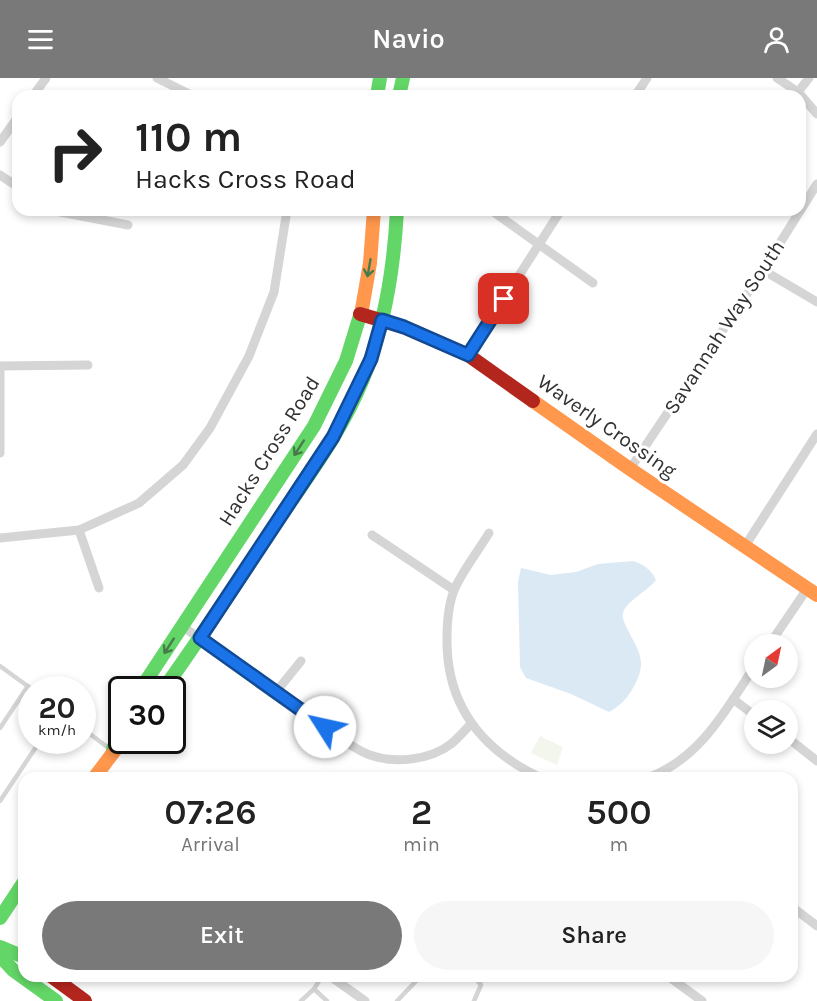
<!DOCTYPE html>
<style>
:root{--surface:#fff;--page:#f6f6f6;--text:#222;--muted:#767676;--accent:#797979}
body{margin:0;font-family:Karla,sans-serif;background:var(--page);color:var(--text);height:100vh;display:flex;flex-direction:column;font-size:22px;white-space:nowrap}
*{box-sizing:border-box;margin:0}
p{font-size:20px;color:var(--muted)}
.icon{flex:none;width:33px;height:33px;fill:none;stroke:currentColor;stroke-width:2;stroke-linecap:round;stroke-linejoin:round}
.map{position:relative;flex:1;overflow:hidden}
.details{position:absolute;left:18px;top:694px;width:780px;height:210px;display:flex;flex-direction:column;background:var(--surface);border-radius:18px;box-shadow:0 3px 9px #0003}
.details>*{flex:none}
.guide{position:absolute;left:12px;top:12px;width:794px;height:126px;border-radius:18px;box-shadow:0 3px 9px #0003;background:#fff;color:var(--text);overflow:hidden}
.needle{width:39px;rotate:33deg}
.controls{position:absolute;left:744px;top:556px;display:grid;gap:12px}
.controls a{display:grid;place-items:center;width:54px;height:54px;border-radius:50%;background:var(--surface);box-shadow:0 3px 9px #0003;font-size:30px}
.speed{position:absolute;left:18px;top:598px;display:flex;gap:12px;font-size:30px;font-weight:700;text-align:center}
.speed>*{display:grid;place-content:center;width:78px;height:78px;border-radius:50%;background:var(--surface);box-shadow:0 3px 9px #0003;line-height:1}
.speed small{font-size:15px;font-weight:400}
.speed .limit{border:3px solid #111;border-radius:9px;background:#fff;color:#111}
.pin{position:absolute;display:grid;place-items:center;width:51px;height:51px;color:#fff;margin:-26px;border-radius:12px;box-shadow:0 3px 9px #0006}
.me{position:absolute;width:66px;margin:-33px;rotate:305deg;stroke-linejoin:round;filter:drop-shadow(0 0 4px #0008)}
.turn{display:flex;align-items:center;gap:21px;height:126px;padding:0 24px;font-size:27px}
.turn .icon{width:78px;height:78px;stroke-width:2.5}
.turn b{display:block;font-size:42px;line-height:51px}
.eta{display:flex;justify-content:space-evenly;align-items:center;height:102px;text-align:center}
.eta b{font-size:36px;font-weight:600;line-height:42px}
.button{display:flex;gap:12px;margin-top:auto;padding:12px 24px}
.button a{flex:1;height:69px;border-radius:36px;background:var(--accent);color:#fff;font-size:24px;font-weight:600;line-height:69px;text-align:center}
.button a+a{background:var(--page);color:var(--text)}
header{display:flex;justify-content:space-between;align-items:center;height:78px;padding:0 24px;background:var(--accent);color:#fff;font-size:27px;font-weight:600}
.map>svg:first-child{display:block}
.green{fill:#f2f6ed}
.water{fill:#dbe9f4}
.lines{fill:none;stroke-linecap:round;stroke-linejoin:round}
.lane{stroke:#d5d5d5;stroke-width:4.5}
.street{stroke:#d5d5d5;stroke-width:9}
.fast{stroke:#63d668;stroke-width:14}
.slow{stroke:#ff974d;stroke-width:14}
.jam{stroke:#b3261e;stroke-width:14}
.oneway{stroke:#487b4a}
.route-casing{stroke:#114b97;stroke-width:15}
.route{stroke:#1a73e8;stroke-width:10}
.labels{text-anchor:middle;dominant-baseline:central;stroke-width:6;stroke-linejoin:round;paint-order:stroke}
.street-label{font-size:21px;fill:#313131;stroke:#fff}
</style>
<header><svg class="icon" aria-label="menu" viewBox="0 0 24 24"><path d="M4 6h16M4 12h16M4 18h16"/></svg>Navio<svg class="icon" aria-label="person" viewBox="0 0 24 24"><circle cx="12" cy="8" r="4"/><path d="M4 21q1-7 8-7t8 7"/></svg></header>
<div class="map">
<svg width="817" height="923" viewBox="0 0 817 923">
<rect width="100%" height="100%" fill="#fff"/>
<!-- green -->
<polygon class="green" points="540,658 563,669 557,687 531,675"/>
<!-- water -->
<path class="water" d="M633,483c11,4 18,8 23,19 -8,11 -30,21 -33,33 -1,4 1,9 3,13 11,24 23,34 8,60 -6,12 -14,20 -25,26l-38,-18 -45,-16 -6,-11 -2,-85 3,-14 30,7 25,-3 22,-8z"/>
<g class="lines">
<!-- lane -->
<g class="lane">
<polyline points="0,588 33,612"/>
<polyline points="82,645 85,648 86,653 110,671"/>
<polyline points="0,650 28,608"/>
<polyline points="0,723 40,663"/>
<polyline points="322,898 314,911 327,923"/>
<polyline points="301,923 314,911"/>
<polyline points="397,923 417,902 415,898"/>
<polyline points="474,923 481,907 474,898"/>
</g>
<!-- street -->
<g class="street">
<polyline points="157,0 193,18"/>
<polyline points="777,0 798,14 817,36"/>
<polyline points="798,14 809,0"/>
<polyline points="33,18 46,0"/>
<polyline points="635,18 647,0"/>
<polyline points="0,64 18,39"/>
<polyline points="0,97 18,109"/>
<polyline points="50,132 128,147"/>
<polyline points="491,132 593,205"/>
<polyline points="763,192 817,224"/>
<polyline points="468,277 561,132"/>
<polyline points="0,288 88,287"/>
<polyline points="0,375 0,288"/>
<polyline points="630,391 763,192 817,106"/>
<polyline points="79,452 99,510"/>
<path d="M489,455c-11,18 -25,36 -34,55 -6,14 -8,35 -8,50 -1,68 35,112 94,140"/>
<polyline points="372,457 454,512"/>
<polyline points="0,460 79,452 139,425 183,387 210,350 249,278 274,214 287,132"/>
<polyline points="745,468 817,356"/>
<path d="M182,548l159,113c9,5 19,13 29,16 25,9 60,5 81,-11 7,-6 14,-14 20,-20"/>
<polyline points="769,567 807,511"/>
<polyline points="276,614 301,583"/>
<polyline points="733,621 754,637"/>
<polyline points="788,660 817,683"/>
<path d="M647,700c52,-18 79,-68 107,-111"/>
<polyline points="792,829 817,848"/>
<polyline points="330,898 365,923"/>
<polyline points="668,898 702,923"/>
</g>
<!-- fast -->
<g class="fast">
<polyline points="377,18 380,0"/>
<polyline points="399,18 403,0"/>
<polyline points="140,612 314,348 346,283 362,231"/>
<path d="M163,612c41,-57 79,-115 118,-174 30,-44 62,-87 82,-137 22,-53 31,-111 34,-169"/>
<polyline points="113,671 122,650"/>
<polyline points="0,840 24,804"/>
<polyline points="0,869 24,879"/>
<polyline points="0,878 13,892 56,923"/>
</g>
<!-- slow -->
<g class="slow">
<polyline points="362,231 370,185 374,132"/>
<polyline points="533,323 630,391 817,517"/>
<polyline points="94,700 122,663"/>
</g>
<!-- jam -->
<g class="jam">
<polyline points="360,236 404,249 468,277 533,323"/>
<polyline points="51,898 85,923"/>
</g>
</g>
<!-- one-way arrows -->
<defs><path id="oneway-shaft" d="M-6 0H5M1.5-3L5.5 0L1.5 3" fill="none" stroke-width="1.6" stroke-linecap="round" stroke-linejoin="round" transform="scale(1.5)"/></defs>
<g class="oneway">
<use href="#oneway-shaft" transform="translate(369 190) rotate(100)"/>
<use href="#oneway-shaft" transform="translate(299 370) rotate(123)"/>
<use href="#oneway-shaft" transform="translate(169 568) rotate(123)"/>
</g>
<g class="lines">
<!-- route casing -->
<g class="route-casing">
<polyline id="route" points="325,649 200,560 333,359 371,281 382,242 404,249 468,277 504,221"/>
</g>
<!-- route -->
<use href="#route" class="route"/>
</g>
<g class="labels">
<!-- street labels -->
<g class="street-label">
<text transform="translate(724 249) rotate(-57)">Savannah Way South</text>
<text transform="translate(607 348) rotate(35)">Waverly Crossing</text>
<text transform="translate(269 373) rotate(-58)">Hacks Cross Road</text>
</g>
</g>
</svg>
<div class="controls">
<a><svg class="needle" viewBox="-14 -14 28 28"><path d="M0-13l5 13h-10z" fill="#e53935"/><path d="M0 13l5-13h-10z" fill="#767676"/></svg></a>
<a><svg class="icon" aria-label="layers" viewBox="0 0 24 24"><path d="M12 4l9 5-9 5-9-5zM3 14l9 5 9-5"/></svg></a>
</div>
<div class="speed"><div>20<small>km/h</small></div><div class="limit">30</div></div>
<div class="pin" style="left:504px;top:221px;background:#d93025"><svg class="icon" aria-label="arrive" viewBox="0 0 24 24"><path d="M6 21V4h12l-3 4 3 4H6"/></svg></div>
<svg class="me" style="left:325px;top:649px" viewBox="-20 -20 40 40"><circle r="19" fill="#fff"/><path d="M0-13L10 11 0 6-10 11z" fill="#1a73e8"/></svg>
<div class="guide">
<div class="turn"><svg class="icon" aria-label="right" viewBox="0 0 24 24"><path d="M7 20v-9h11M14 6l5 5-5 5"/></svg><div><b>110 m</b>Hacks Cross Road</div></div>
</div>
<section class="details">
<div class="eta">
<div><b>07:26</b><p>Arrival</p></div>
<div><b>2</b><p>min</p></div>
<div><b>500</b><p>m</p></div>
</div>
<div class="button"><a>Exit</a><a>Share</a></div>
</section>
</div>
